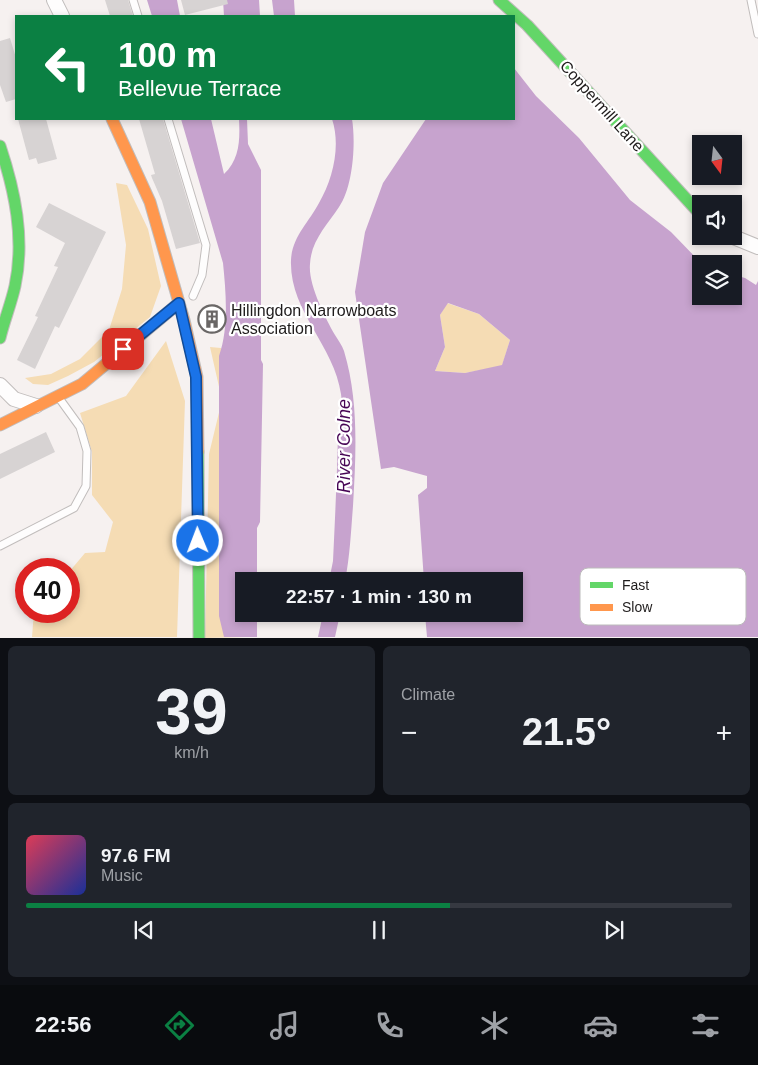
<!DOCTYPE html>
<html lang="en">
<head>
<meta charset="utf-8">
<style>
  body { margin:0; font-family:Arial,sans-serif; background:#20242c; color:#f1f3f6; height:100vh; display:flex; flex-direction:column; font-size:19px; white-space:nowrap }
  * { box-sizing:border-box; margin:0 }
  p { font-size:16px; color:#9ea1a6 }
  .icon { flex:none; width:28px; height:28px; fill:none; stroke:currentColor; stroke-width:2; stroke-linecap:round; stroke-linejoin:round }
  .map { position:relative; height:638px; overflow:hidden }
  .details { display:flex; flex-direction:column; gap:8px; padding:8px; background:#0d0f14; flex:1 }
  .details>* { flex:none }
  .hud { position:absolute; left:15px; top:15px; width:500px; height:105px; border-radius:0px; box-shadow:0 2px 8px #0003; background:#0b8043; color:#fff; overflow:hidden }
  .needle { width:32px; rotate:165deg }
  .buttons { position:absolute; left:692px; top:135px; display:grid; gap:10px }
  .buttons a { display:grid; place-items:center; width:50px; height:50px; border-radius:0px; background:#171b24; box-shadow:0 2px 8px #0003; font-size:25px }
  .speed { position:absolute; left:15px; top:558px; display:flex; gap:10px; font-size:25px; font-weight:700; text-align:center }
  .speed>* { display:grid; place-content:center; width:65px; height:65px; border-radius:50%; background:#171b24; box-shadow:0 2px 8px #0003; line-height:1 }
  .speed .limit { border:8px solid #d22; background:#fff; color:#111 }
  .pin { position:absolute; display:grid; place-items:center; width:42px; height:42px; color:#fff; margin:-21px; border-radius:10px; box-shadow:0 2px 8px #0006 }
  .me { position:absolute; width:55px; margin:-28px; rotate:359deg; stroke-linejoin:round; filter:drop-shadow(0 0 4px #0008) }
  .turn { display:flex; align-items:center; gap:18px; height:105px; padding:0 20px; font-size:22px }
  .turn .icon { width:65px; height:65px; stroke-width:2.5 }
  .turn b { display:block; font-size:35px; line-height:42px }
  .big { font-size:38px; font-weight:700; line-height:1.1 }
  .details .widget { flex:1; display:flex; flex-direction:column; justify-content:center; gap:8px; min-width:0; padding:0 18px; border-radius:8px; background:#20242c }
  .details .dial { align-items:center; gap:0 }
  .dial b { font-size:65px; line-height:1 }
  .song { display:flex; align-items:center; gap:15px }
  .cover { width:60px; height:60px; border-radius:8px; background:linear-gradient(135deg,hsl(350 70% 55%),hsl(230 70% 35%)) }
  .played { height:5px; border-radius:2px; background:linear-gradient(90deg,#0b8043 60%,#363941 60%) }
  .keys { display:flex; justify-content:space-around; direction:ltr }
  .heat { display:flex; justify-content:space-between; align-items:center; font-size:28px; direction:ltr }
  .details .tiles { flex:1; display:grid; gap:8px; grid-template-columns:1fr 1fr }
  .widget:last-child { grid-column:span 2 }
  .trip { position:absolute; left:235px; top:572px; width:288px; height:50px; border-radius:0px; background:#171b24; box-shadow:0 2px 8px #0003; font-weight:700; line-height:50px; text-align:center }
  .menu { display:flex; height:80px; justify-content:space-around; align-items:center; background:#090b0e; color:#9ea1a6 }
  .menu .icon { width:35px; height:35px }
  .menu .active { color:#0b8043 }
  .menu b { font-size:22px; color:#f1f3f6 }
  .map>svg:first-child { display:block }
  .green { fill:#f5dcb4 }
  .water { fill:#c7a3ce; fill-rule:evenodd }
  .building { fill:#d7d3d3 }
  .lines { fill:none; stroke-linecap:round; stroke-linejoin:round }
  .lane-casing { stroke:#c1bdbc; stroke-width:9 }
  .street-casing { stroke:#c1bdbc; stroke-width:16 }
  .fast-casing { stroke:#c1bdbc; stroke-width:13 }
  .slow-casing { stroke:#c1bdbc; stroke-width:13 }
  .lane { stroke:#fefdfd; stroke-width:7 }
  .street { stroke:#fefdfd; stroke-width:14 }
  .fast { stroke:#63d668; stroke-width:11 }
  .slow { stroke:#ff974d; stroke-width:11 }
  .route-casing { stroke:#114b97; stroke-width:12 }
  .route { stroke:#1a73e8; stroke-width:9 }
  .labels { text-anchor:middle; dominant-baseline:central; stroke-width:4.5; stroke-linejoin:round; paint-order:stroke }
  .street-label { font-size:16px; fill:#1f1c1c; stroke:#fff }
  .poi-label { font-size:16px; fill:#1f1c1c; stroke:#fff; text-anchor:start }
  .water-label { font-size:18px; font-style:italic; fill:#470555; stroke:#fff }
  .key { fill:#fff; stroke:#bcbbbb; stroke-width:1 }
  .key-label { font-size:14px; fill:#1f1c1c }
</style>
</head>
<body>
<div class="map">
<svg width="758" height="638" viewBox="0 0 758 638">
  <rect width="100%" height="100%" fill="#f6f1f0"/>
  <!-- green -->
  <path class="green" d="M 116,183 L 127,185 L 148,229 L 161,286 L 150,317 L 94,362 L 68,376 L 48,385 L 33,384 L 25,378 L 51,374 L 80,359 L 109,330 L 122,289 L 126,245 Z
    M 447,303 L 479,314 L 510,340 L 502,366 L 465,373 L 435,371 L 445,347 L 440,315 Z
    M 166,341 L 185,401 L 177,637 L 32,637 L 34,611 L 69,611 L 69,572 L 85,553 L 105,552 L 113,522 L 92,495 L 92,452 L 80,413 L 126,396 Z
    M 210,347 L 221,348 L 244,409 L 245,637 L 205,638 L 209,454 L 222,400 Z"/>
  <!-- water -->
  <path class="water" d="M 147,0 L 177,0 L 180,16 L 152,16 Z
    M 223,0 L 259,0 L 260,16 L 224,16 Z
    M 272,0 L 294,0 L 295,16 L 274,16 Z
    M 514,68 L 536,96 L 579,138 L 630,200 L 671,232 L 702,264 L 701,296 L 734,296 L 734,275 L 745,278 L 756,285 L 758,281 L 758,637 L 427,637 L 425,614 L 514,614 L 514,581 L 424,581 L 418,495 L 427,488 L 427,476 L 394,467 L 381,469 L 355,292 L 365,232 L 383,183 L 426,119 L 514,119 ZM 448,303 L 479,314 L 510,340 L 502,365 L 465,373 L 435,371 L 445,347 L 440,315 Z
    M 181,119 L 211,119 L 224,174 C 240,159 240,139 239,119 L 247,119 L 248,144 L 261,170 L 261,360 L 263,364 L 260,522 L 257,528 L 257,581 L 244,581 L 244,614 L 257,614 L 257,637 L 224,637 L 219,616 L 219,356 C 229,328 226,293 223,263 Z
    M 332,119 L 352,119 C 356,143 353,187 339,207 C 327,225 311,241 310,264 C 308,284 325,317 335,335 C 338,340 342,345 344,351 C 359,401 356,454 353,506 C 351,531 350,556 345,581 L 329,581 L 333,561 C 335,519 337,477 338,435 C 339,422 343,407 341,394 C 334,345 289,311 291,260 C 292,237 309,222 319,203 C 333,179 341,146 332,119 Z
    M 323,614 L 340,614 L 335,637 L 318,637 Z"/>
  <!-- building -->
  <path class="building" d="M 105,0 L 128,0 L 133,16 L 110,16 Z
    M 181,0 L 227,0 L 228,4 L 185,15 Z
    M 10,38 L 16,58 L 16,99 L 6,102 L 0,85 L 0,41 Z
    M 18,119 L 46,119 L 57,159 L 38,164 L 36,158 L 29,160 Z
    M 139,119 L 163,119 L 200,243 L 176,249 L 162,201 L 152,178 L 151,175 L 155,174 Z
    M 49,203 L 106,232 L 59,328 L 55,326 L 35,369 L 17,360 L 38,317 L 35,316 L 58,267 L 54,266 L 65,243 L 36,227 Z
    M 215,304 L 223,330 L 210,334 L 202,307 Z
    M 46,432 L 55,452 L 0,479 L 0,454 Z"/>
  <g class="lines">
    <!-- lane casing -->
    <g class="lane-casing">
      <path id="lane" d="M 133,0 L 138,16
        M 751,0 L 758,34
        M 168,119 L 206,245 L 202,275 L 193,296
        M 0,546 L 74,508 L 86,486 L 87,451 L 80,427 L 59,398"/>
    </g>
    <!-- street casing -->
    <g class="street-casing">
      <path id="street" d="M 54,0 L 62,16
        M 731,236 L 758,247
        M 0,385 L 14,399 L 36,406"/>
    </g>
    <!-- fast casing -->
    <g class="fast-casing">
      <path id="fast" d="M 499,0 L 527,25 L 701,215
        M 0,146 C 15,191 25,239 15,286 C 11,304 4,321 0,338
        M 198,452 L 199,638"/>
    </g>
    <!-- slow casing -->
    <g class="slow-casing">
      <path id="slow" d="M 112,119 L 150,202 L 184,320 L 197,377 L 198,452
        M 0,425 L 82,384 L 179,303"/>
    </g>
    <!-- lane -->
    <use href="#lane" class="lane"/>
    <!-- street -->
    <use href="#street" class="street"/>
    <!-- fast -->
    <use href="#fast" class="fast"/>
    <!-- slow -->
    <use href="#slow" class="slow"/>
  </g>
  <g class="lines">
    <!-- route casing -->
    <g class="route-casing">
      <path id="route" d="M 123,349 L 179,303 L 196,377 L 198,541"/>
    </g>
    <!-- route -->
    <use href="#route" class="route"/>
  </g>
  <!-- icons -->
  <defs>
    <g id="building-ring" transform="scale(1.4375)"><circle r="9.5" fill="#fff" stroke="#6a6766" stroke-width="1.5"/><path d="M-4-6H4V6H1V3H-1V6H-4ZM-2.5-4.3h1.7v1.8h-1.7ZM.8-4.3h1.7v1.8H.8ZM-2.5-1h1.7V.8h-1.7ZM.8-1h1.7V.8H.8Z" fill="#6a6766"/></g>
  </defs>
  <g fill-rule="evenodd">
    <use href="#building-ring" x="212" y="319"/>
  </g>
  <g class="labels">
    <!-- street labels -->
    <g class="street-label">
      <text transform="translate(602 106) rotate(48)">Coppermill Lane</text>
    </g>
    <!-- poi labels -->
    <g class="poi-label">
      <text x="231" y="310">Hillingdon Narrowboats<tspan x="231" dy="18">Association</tspan></text>
    </g>
    <!-- water labels -->
    <g class="water-label">
      <text transform="translate(344 446) rotate(-90)">River Colne</text>
    </g>
  </g>
  <!-- legend -->
  <rect x="580" y="568" width="166" height="57" rx="8" class="key"/>
  <rect x="590" y="582" width="23" height="6" fill="#63d668"/>
  <rect x="590" y="604" width="23" height="7" fill="#ff974d"/>
  <g class="key-label">
    <text x="622" y="590">Fast</text>
    <text x="622" y="612">Slow</text>
  </g>
</svg>
<div class="buttons">
<a><svg class="needle" viewBox="-14 -14 28 28"><path d="M0-13l5 13h-10z" fill="#e53935"/><path d="M0 13l5-13h-10z" fill="#9ea1a6"/></svg></a>
<a><svg class="icon" aria-label="sound" viewBox="0 0 24 24"><path d="M4 9h4l5-4v14l-5-4H4zM17 9q2 3 0 6"/></svg></a>
<a><svg class="icon" aria-label="layers" viewBox="0 0 24 24"><path d="M12 4l9 5-9 5-9-5zM3 14l9 5 9-5"/></svg></a>
</div>
<div class="speed"><div class="limit">40</div></div>
<div class="pin" style="left:123px;top:349px;background:#d93025"><svg class="icon" aria-label="arrive" viewBox="0 0 24 24"><path d="M6 21V4h12l-3 4 3 4H6"/></svg></div>
<svg class="me" style="left:198px;top:541px" viewBox="-20 -20 40 40"><circle r="17" fill="#1a73e8" stroke="#fff" stroke-width="3"/><path d="M0-11L8 9 0 5-8 9z" fill="#fff"/></svg>
<div class="trip">22:57 · 1 min · 130 m</div>
<div class="hud">
<div class="turn"><svg class="icon" aria-label="left" viewBox="0 0 24 24"><path d="M17 20v-9H6M10 6l-5 5 5 5"/></svg><div><b>100 m</b>Bellevue Terrace</div></div>
</div>
</div>
<section class="details">
<div class="tiles">
<div class="widget dial"><b>39</b><p>km/h</p></div>
<div class="widget"><p>Climate</p>
<div class="heat"><a>−</a><b class="big">21.5°</b><a>+</a></div>
</div>
<div class="widget">
<div class="song"><i class="cover"></i><div><b>97.6 FM</b><p>Music</p></div></div>
<div class="played"></div>
<div class="keys"><svg class="icon" aria-label="previous" viewBox="0 0 24 24"><path d="M18 5L8 12l10 7zM5 5v14"/></svg><svg class="icon" aria-label="pause" viewBox="0 0 24 24"><path d="M8 5v14M16 5v14"/></svg><svg class="icon" aria-label="next" viewBox="0 0 24 24"><path d="M6 5l10 7-10 7zM19 5v14"/></svg></div>
</div>
</div>
</section>
<nav class="menu">
<b>22:56</b>
<svg class="icon active" aria-label="directions" viewBox="0 0 24 24"><path d="M12 3l9 9-9 9-9-9zM9 14v-3h6M13 9l2 2-2 2"/></svg>
<svg class="icon" aria-label="music" viewBox="0 0 24 24"><path d="M9 18V5l10-2v13"/><circle cx="6" cy="18" r="3"/><circle cx="16" cy="16" r="3"/></svg>
<svg class="icon" aria-label="phone" viewBox="0 0 24 24"><path d="M5 4h4l2 5-3 2q2 4 5 5l2-3 5 2v4C11 20 4 13 5 4z"/></svg>
<svg class="icon" aria-label="climate" viewBox="0 0 24 24"><path d="M12 3v18M4 7l16 10M4 17L20 7"/></svg>
<svg class="icon" aria-label="car" viewBox="0 0 24 24"><path d="M5 17H2v-5l4-1 3-4h7l3 4 3 1v5h-3M9 17h6M6 11h13"/><circle cx="7" cy="17" r="2"/><circle cx="17" cy="17" r="2"/></svg>
<svg class="icon" aria-label="filters" viewBox="0 0 24 24"><path d="M4 7h16M4 17h16"/><circle cx="9" cy="7" r="2"/><circle cx="15" cy="17" r="2"/></svg>
</nav>
</body>
</html>
